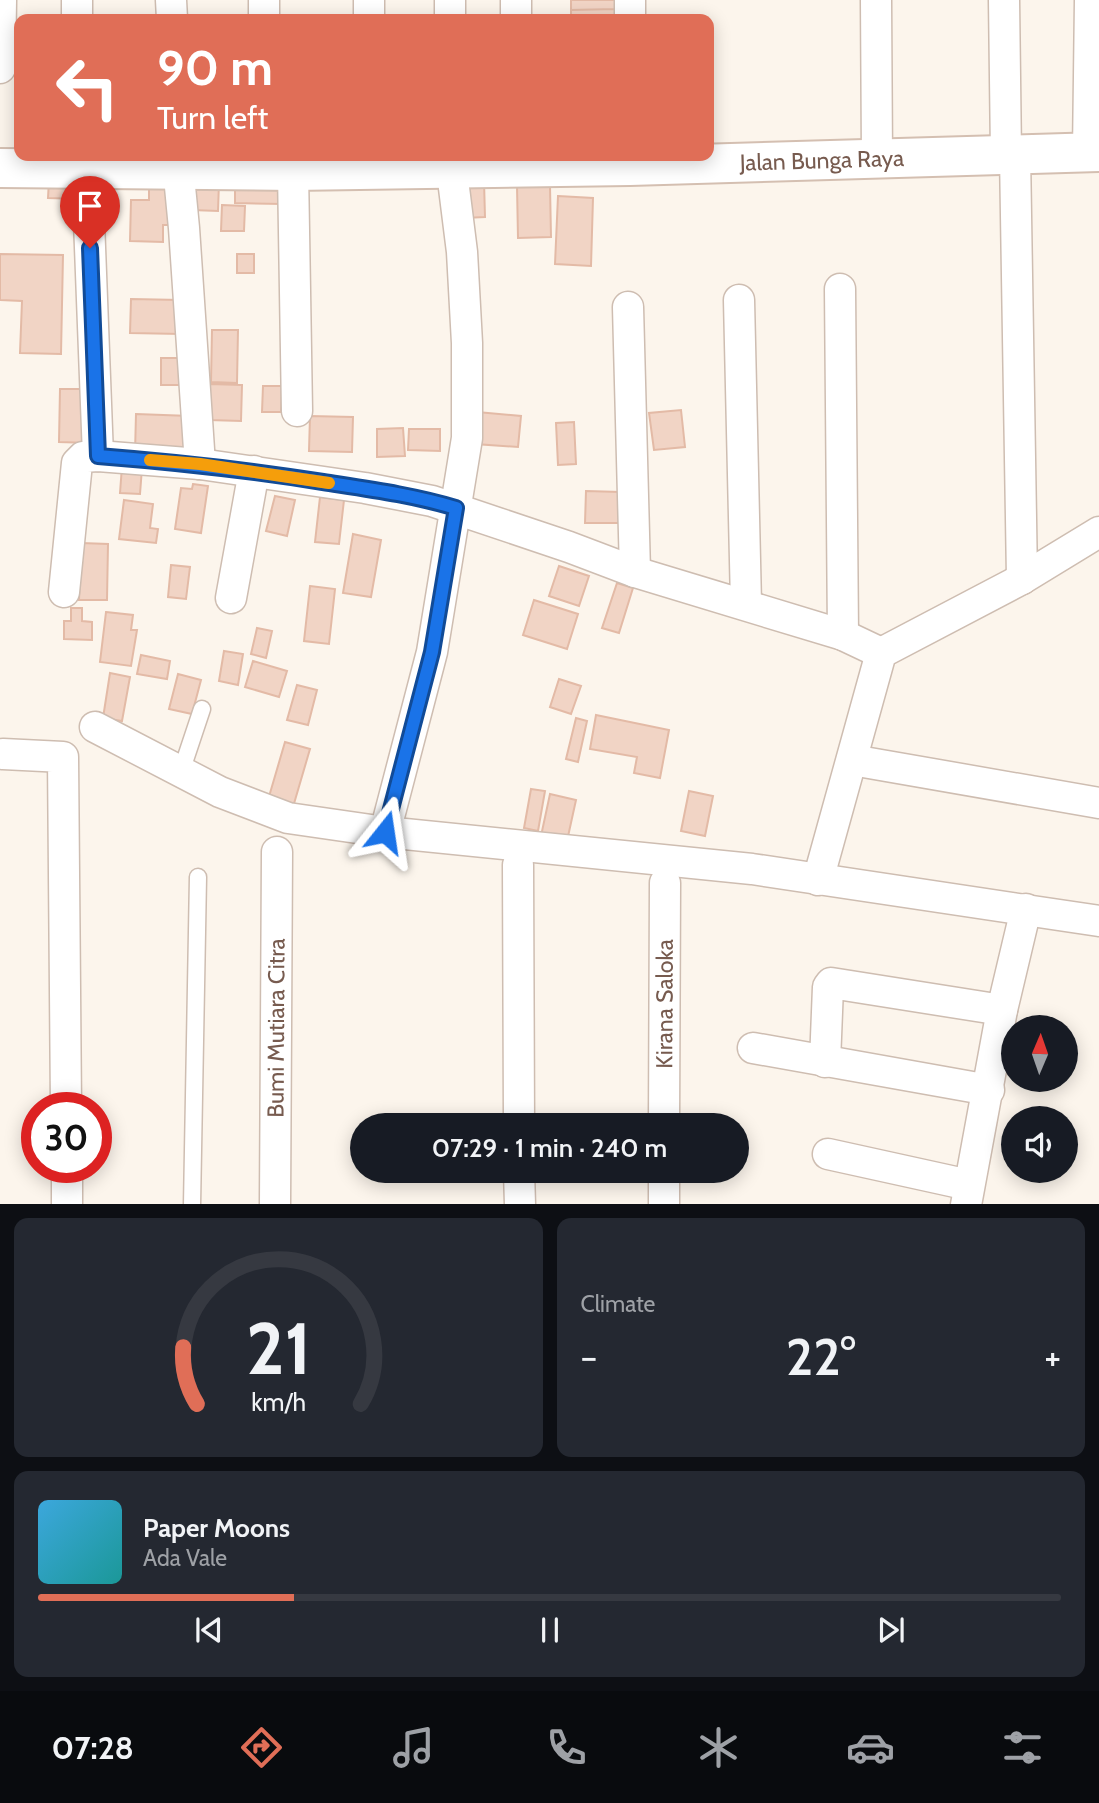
<!DOCTYPE html>
<html lang="en">
<head>
<meta charset="utf-8">
<style>
  body { margin:0; font-family:Cabin,sans-serif; background:#242831; color:#f1f3f6; height:100vh; display:flex; flex-direction:column; font-size:26px; white-space:nowrap }
  * { box-sizing:border-box; margin:0 }
  p { font-size:23px; color:#9ea1a6 }
  .icon { flex:none; width:38px; height:38px; fill:none; stroke:currentColor; stroke-width:2; stroke-linecap:round; stroke-linejoin:round }
  .map { position:relative; height:1204px; overflow:hidden }
  .side { display:flex; flex-direction:column; gap:14px; padding:14px; background:#0d0f14; flex:1 }
  .side>* { flex:none }
  .banner { position:absolute; left:14px; top:14px; width:700px; height:147px; border-radius:14px; box-shadow:0 4px 18px #0003; background:#e06e57; color:#fff; overflow:hidden }
  .needle { width:46px; rotate:2deg }
  .fabs { position:absolute; left:1001px; top:1015px; display:grid; gap:14px }
  .fabs a { display:grid; place-items:center; width:77px; height:77px; border-radius:50%; background:#171b24; box-shadow:0 4px 18px #0003; font-size:35px }
  .speed { position:absolute; left:21px; top:1092px; display:flex; gap:14px; font-size:35px; font-weight:700; text-align:center }
  .speed>* { display:grid; place-content:center; width:91px; height:91px; border-radius:50%; background:#171b24; box-shadow:0 4px 18px #0003; line-height:1 }
  .speed .limit { border:10px solid #d22; background:#fff; color:#111 }
  .pin { position:absolute; display:grid; place-items:center; width:60px; height:60px; color:#fff; margin:-72px -30px; border-radius:50% 50% 50% 0; rotate:-45deg; box-shadow:0 0 7px #0007 }
  .pin .icon { rotate:45deg }
  .me { position:absolute; width:77px; margin:-38px; rotate:15deg; stroke-linejoin:round; filter:drop-shadow(0 0 5px #0008) }
  .turn { display:flex; align-items:center; gap:24px; height:147px; padding:0 28px; font-size:32px }
  .turn .icon { width:91px; height:91px; stroke-width:2.5 }
  .turn b { display:block; font-size:49px; line-height:60px }
  .big { font-size:52px; font-weight:600; line-height:1.1 }
  .side .card { flex:1; display:flex; flex-direction:column; justify-content:center; gap:10px; min-width:0; padding:0 24px; border-radius:14px; background:#242831 }
  .side .dial { align-items:center; gap:0 }
  .dial svg { height:182px; overflow:visible; fill:none; stroke:#363941; stroke-width:7; stroke-linecap:round; text-anchor:middle }
  .dial text { fill:#f1f3f6; stroke:none }
  .song { display:flex; align-items:center; gap:21px }
  .cover { width:84px; height:84px; border-radius:10px; background:linear-gradient(135deg,hsl(200 70% 55%),hsl(180 70% 35%)) }
  .played { height:7px; border-radius:4px; background:linear-gradient(90deg,#e06e57 25%,#363941 25%) }
  .keys { display:flex; justify-content:space-around; direction:ltr }
  .heat { display:flex; justify-content:space-between; align-items:center; font-size:38px; direction:ltr }
  .side .tiles { flex:1; display:grid; gap:14px; grid-template-columns:1fr 1fr }
  .card:last-child { grid-column:span 2 }
  .trip { position:absolute; left:350px; top:1113px; width:399px; height:70px; border-radius:35px; background:#171b24; box-shadow:0 4px 18px #0003; font-weight:600; line-height:70px; text-align:center }
  .tab-bar { display:flex; height:112px; justify-content:space-around; align-items:center; background:#090b0e; color:#9ea1a6 }
  .tab-bar .icon { width:49px; height:49px }
  .tab-bar .selected { color:#e06e57 }
  .tab-bar b { font-size:32px; color:#f1f3f6 }
  .map>svg:first-child { display:block }
  .building { fill:#f1d4c5; stroke:#e3baa6; stroke-width:2 }
  .lines { fill:none; stroke-linecap:round; stroke-linejoin:round }
  .service-casing { stroke:#cebdb1; stroke-width:19 }
  .minor-casing { stroke:#cebdb1; stroke-width:33 }
  .secondary-casing { stroke:#d4bfb1; stroke-width:42 }
  .service { stroke:#fff; stroke-width:16 }
  .minor { stroke:#fff; stroke-width:30 }
  .secondary { stroke:#fff; stroke-width:38 }
  .route-casing { stroke:#114b97; stroke-width:18 }
  .route { stroke:#1a73e8; stroke-width:12 }
  .slow { stroke:#f59e0b; stroke-width:12 }
  .labels { text-anchor:middle; dominant-baseline:central; stroke-width:7; stroke-linejoin:round; paint-order:stroke }
  .street-label { font-size:23px; fill:#775b4f; stroke:#fef9f3 }
</style>
</head>
<body>
<div class="map">
<svg width="1099" height="1205" viewBox="0 0 1099 1205">
  <rect width="100%" height="100%" fill="#fcf5ec"/>
  <!-- building -->
  <path class="building" d="M 571,0 L 615,0 L 615,9 L 571,10 Z
    M 615,9 L 615,19 L 571,19 L 571,10 Z
    M 235,179 L 283,180 L 282,204 L 235,203 Z
    M 49,180 L 80,181 L 79,199 L 48,198 Z
    M 149,180 L 170,181 L 169,225 L 163,225 L 163,242 L 130,241 L 131,200 L 149,200 Z
    M 463,181 L 484,181 L 485,217 L 464,218 Z
    M 193,182 L 219,182 L 218,211 L 192,210 Z
    M 517,186 L 550,186 L 551,237 L 518,238 Z
    M 558,196 L 593,198 L 591,266 L 555,264 Z
    M 222,205 L 245,206 L 244,231 L 221,231 Z
    M 0,254 L 63,255 L 61,354 L 20,353 L 22,301 L 0,300 Z
    M 237,254 L 254,254 L 254,273 L 237,273 Z
    M 131,299 L 181,300 L 181,334 L 130,333 Z
    M 212,330 L 238,330 L 237,383 L 211,382 Z
    M 161,358 L 186,358 L 186,385 L 161,385 Z
    M 210,384 L 242,385 L 241,421 L 209,420 Z
    M 263,386 L 282,386 L 281,412 L 262,412 Z
    M 60,389 L 91,389 L 90,443 L 59,442 Z
    M 681,410 L 685,447 L 654,450 L 649,413 Z
    M 477,412 L 521,416 L 518,447 L 475,444 Z
    M 136,414 L 190,416 L 189,454 L 135,453 Z
    M 310,416 L 353,417 L 352,452 L 309,451 Z
    M 574,422 L 576,464 L 558,465 L 556,423 Z
    M 403,428 L 405,456 L 377,457 L 377,429 Z
    M 409,429 L 440,429 L 440,451 L 408,450 Z
    M 122,466 L 142,468 L 140,494 L 120,493 Z
    M 193,484 L 208,486 L 201,533 L 175,529 L 181,488 L 192,489 Z
    M 586,491 L 620,492 L 619,523 L 585,523 Z
    M 275,496 L 295,500 L 287,536 L 266,531 Z
    M 320,497 L 344,500 L 339,544 L 315,542 Z
    M 124,500 L 153,504 L 150,528 L 158,529 L 156,543 L 119,539 Z
    M 353,534 L 381,540 L 371,597 L 343,593 Z
    M 81,543 L 108,544 L 107,600 L 79,600 Z
    M 171,565 L 190,567 L 186,599 L 168,597 Z
    M 559,566 L 589,576 L 579,606 L 549,596 Z
    M 617,583 L 633,588 L 619,633 L 602,628 Z
    M 310,586 L 335,589 L 329,644 L 304,641 Z
    M 534,600 L 578,614 L 567,649 L 523,635 Z
    M 71,608 L 82,608 L 82,621 L 92,622 L 92,640 L 64,639 L 64,621 L 71,621 Z
    M 106,612 L 133,615 L 131,630 L 137,630 L 131,666 L 100,662 Z
    M 257,628 L 272,631 L 266,658 L 251,654 Z
    M 224,651 L 243,654 L 238,685 L 219,681 Z
    M 141,655 L 170,661 L 167,679 L 137,674 Z
    M 253,661 L 287,671 L 279,697 L 245,687 Z
    M 110,673 L 130,677 L 122,721 L 103,718 Z
    M 178,674 L 201,680 L 192,714 L 169,709 Z
    M 559,679 L 581,686 L 571,714 L 550,707 Z
    M 297,685 L 317,690 L 308,725 L 287,720 Z
    M 596,715 L 669,730 L 660,778 L 634,773 L 637,757 L 590,749 Z
    M 576,718 L 587,721 L 578,762 L 566,759 Z
    M 285,742 L 310,749 L 293,807 L 268,800 Z
    M 531,789 L 545,791 L 538,831 L 524,828 Z
    M 689,791 L 713,796 L 705,836 L 681,831 Z
    M 550,794 L 576,800 L 567,841 L 541,836 Z"/>
  <g class="lines">
    <!-- service casing -->
    <g class="service-casing">
      <path id="service" d="M 181,772 L 202,709
        M 192,1205 L 198,877"/>
    </g>
    <!-- minor casing -->
    <g class="minor-casing">
      <g id="minor">
        <path d="M 77,0 L 77,19"/>
        <path d="M 171,0 L 172,19"/>
        <path d="M 264,0 L 264,19"/>
        <path d="M 369,0 L 369,19"/>
        <path d="M 450,0 L 450,19"/>
        <path d="M 516,0 L 516,19"/>
        <path d="M 630,0 L 630,19"/>
        <path d="M 876,0 L 877,158"/>
        <path d="M 1004,0 L 1006,155"/>
        <path d="M 0,68 L 1,0"/>
        <path d="M 1088,152 L 1090,0"/>
        <path d="M 1015,154 L 1022,579"/>
        <path d="M 177,156 L 184,228 L 200,464"/>
        <path d="M 87,169 L 98,456"/>
        <path d="M 293,171 L 297,411"/>
        <path d="M 840,289 L 843,635"/>
        <path d="M 739,300 L 746,604"/>
        <path d="M 628,307 L 635,572"/>
        <path d="M 64,592 L 77,463 L 83,457 L 98,456 L 200,464 L 365,488 L 432,501 L 569,547 L 635,572 L 843,635 L 881,653"/>
        <path d="M 231,598 L 254,471"/>
        <path d="M 95,727 L 220,792 L 288,818 L 385,832 L 752,869 L 1099,921"/>
        <path d="M 3,754 L 63,757 L 66,1108"/>
        <path d="M 852,760 L 1099,803"/>
        <path d="M 385,832 L 432,652 L 467,438 L 467,343 L 462,252 L 450,156"/>
        <path d="M 518,865 L 519,1125"/>
        <path d="M 818,880 L 881,653 L 1022,579 L 1099,532"/>
        <path d="M 753,1048 L 989,1090"/>
        <path d="M 825,1062 L 828,987 L 831,983 L 1002,1010"/>
        <path id="s1" d="M 664,1125 L 665,883"/>
        <path d="M 828,1154 L 969,1185"/>
        <path d="M 67,1167 L 67,1205"/>
        <path d="M 519,1171 L 520,1205"/>
        <path id="s2" d="M 275,1205 L 277,852"/>
        <path d="M 664,1205 L 664,1171"/>
        <path d="M 966,1205 L 1002,1010 L 1026,909"/>
      </g>
    </g>
    <!-- secondary casing -->
    <g class="secondary-casing">
      <g id="secondary">
        <path id="s3" d="M 0,168 L 293,171 L 630,166 L 1099,152"/>
      </g>
    </g>
    <!-- service -->
    <use href="#service" class="service"/>
    <!-- minor -->
    <use href="#minor" class="minor"/>
    <!-- secondary -->
    <use href="#secondary" class="secondary"/>
  </g>
  <g class="lines">
    <!-- route casing -->
    <g class="route-casing">
      <path id="route" d="M 90,248 L 98,456 C 174,462 248,470 323,482 C 368,489 413,495 456,508 L 432,652 L 385,832"/>
    </g>
    <!-- route -->
    <use href="#route" class="route"/>
    <!-- slow -->
    <path class="slow" d="M 150,460 L 200,464 L 329,483"/>
  </g>
  <g class="labels">
    <!-- street labels -->
    <g class="street-label">
      <text stroke="none"><textPath href="#s3" startOffset="822">Jalan Bunga Raya</textPath></text>
      <text stroke="none"><textPath href="#s1" startOffset="121">Kirana Saloka</textPath></text>
      <text stroke="none"><textPath href="#s2" startOffset="177">Bumi Mutiara Citra</textPath></text>
    </g>
  </g>
</svg>
<div class="fabs">
<a><svg class="needle" viewBox="-14 -14 28 28"><path d="M0-13l5 13h-10z" fill="#e53935"/><path d="M0 13l5-13h-10z" fill="#9ea1a6"/></svg></a>
<a><svg class="icon" aria-label="sound" viewBox="0 0 24 24"><path d="M4 9h4l5-4v14l-5-4H4zM17 9q2 3 0 6"/></svg></a>
</div>
<div class="speed"><div class="limit">30</div></div>
<div class="pin" style="left:90px;top:248px;background:#d93025"><svg class="icon" aria-label="arrive" viewBox="0 0 24 24"><path d="M6 21V4h12l-3 4 3 4H6"/></svg></div>
<svg class="me" style="left:385px;top:832px" viewBox="-20 -20 40 40"><path d="M0-17L14 15 0 8-14 15z" fill="#1a73e8" stroke="#fff" stroke-width="4"/></svg>
<div class="trip">07:29 · 1 min · 240 m</div>
<div class="banner">
<div class="turn"><svg class="icon" aria-label="left" viewBox="0 0 24 24"><path d="M17 20v-9H6M10 6l-5 5 5 5"/></svg><div><b>90 m</b>Turn left</div></div>
</div>
</div>
<section class="side">
<div class="tiles">
<div class="card dial"><svg viewBox="0 0 100 80">
<path d="M14 69A42 42 0 1 1 86 69"/>
<path d="M14 69A42 42 0 0 1 8 44" stroke="#e06e57"/>
<text x="50" y="56" font-size="32" font-weight="700">21</text>
<text x="50" y="72" font-size="11">km/h</text>
</svg></div>
<div class="card"><p>Climate</p>
<div class="heat"><a>−</a><b class="big">22°</b><a>+</a></div>
</div>
<div class="card">
<div class="song"><i class="cover"></i><div><b>Paper Moons</b><p>Ada Vale</p></div></div>
<div class="played"></div>
<div class="keys"><svg class="icon" aria-label="previous" viewBox="0 0 24 24"><path d="M18 5L8 12l10 7zM5 5v14"/></svg><svg class="icon" aria-label="pause" viewBox="0 0 24 24"><path d="M8 5v14M16 5v14"/></svg><svg class="icon" aria-label="next" viewBox="0 0 24 24"><path d="M6 5l10 7-10 7zM19 5v14"/></svg></div>
</div>
</div>
</section>
<nav class="tab-bar">
<b>07:28</b>
<svg class="icon selected" aria-label="directions" viewBox="0 0 24 24"><path d="M12 3l9 9-9 9-9-9zM9 14v-3h6M13 9l2 2-2 2"/></svg>
<svg class="icon" aria-label="music" viewBox="0 0 24 24"><path d="M9 18V5l10-2v13"/><circle cx="6" cy="18" r="3"/><circle cx="16" cy="16" r="3"/></svg>
<svg class="icon" aria-label="phone" viewBox="0 0 24 24"><path d="M5 4h4l2 5-3 2q2 4 5 5l2-3 5 2v4C11 20 4 13 5 4z"/></svg>
<svg class="icon" aria-label="climate" viewBox="0 0 24 24"><path d="M12 3v18M4 7l16 10M4 17L20 7"/></svg>
<svg class="icon" aria-label="car" viewBox="0 0 24 24"><path d="M5 17H2v-5l4-1 3-4h7l3 4 3 1v5h-3M9 17h6M6 11h13"/><circle cx="7" cy="17" r="2"/><circle cx="17" cy="17" r="2"/></svg>
<svg class="icon" aria-label="filters" viewBox="0 0 24 24"><path d="M4 7h16M4 17h16"/><circle cx="9" cy="7" r="2"/><circle cx="15" cy="17" r="2"/></svg>
</nav>
</body>
</html>
